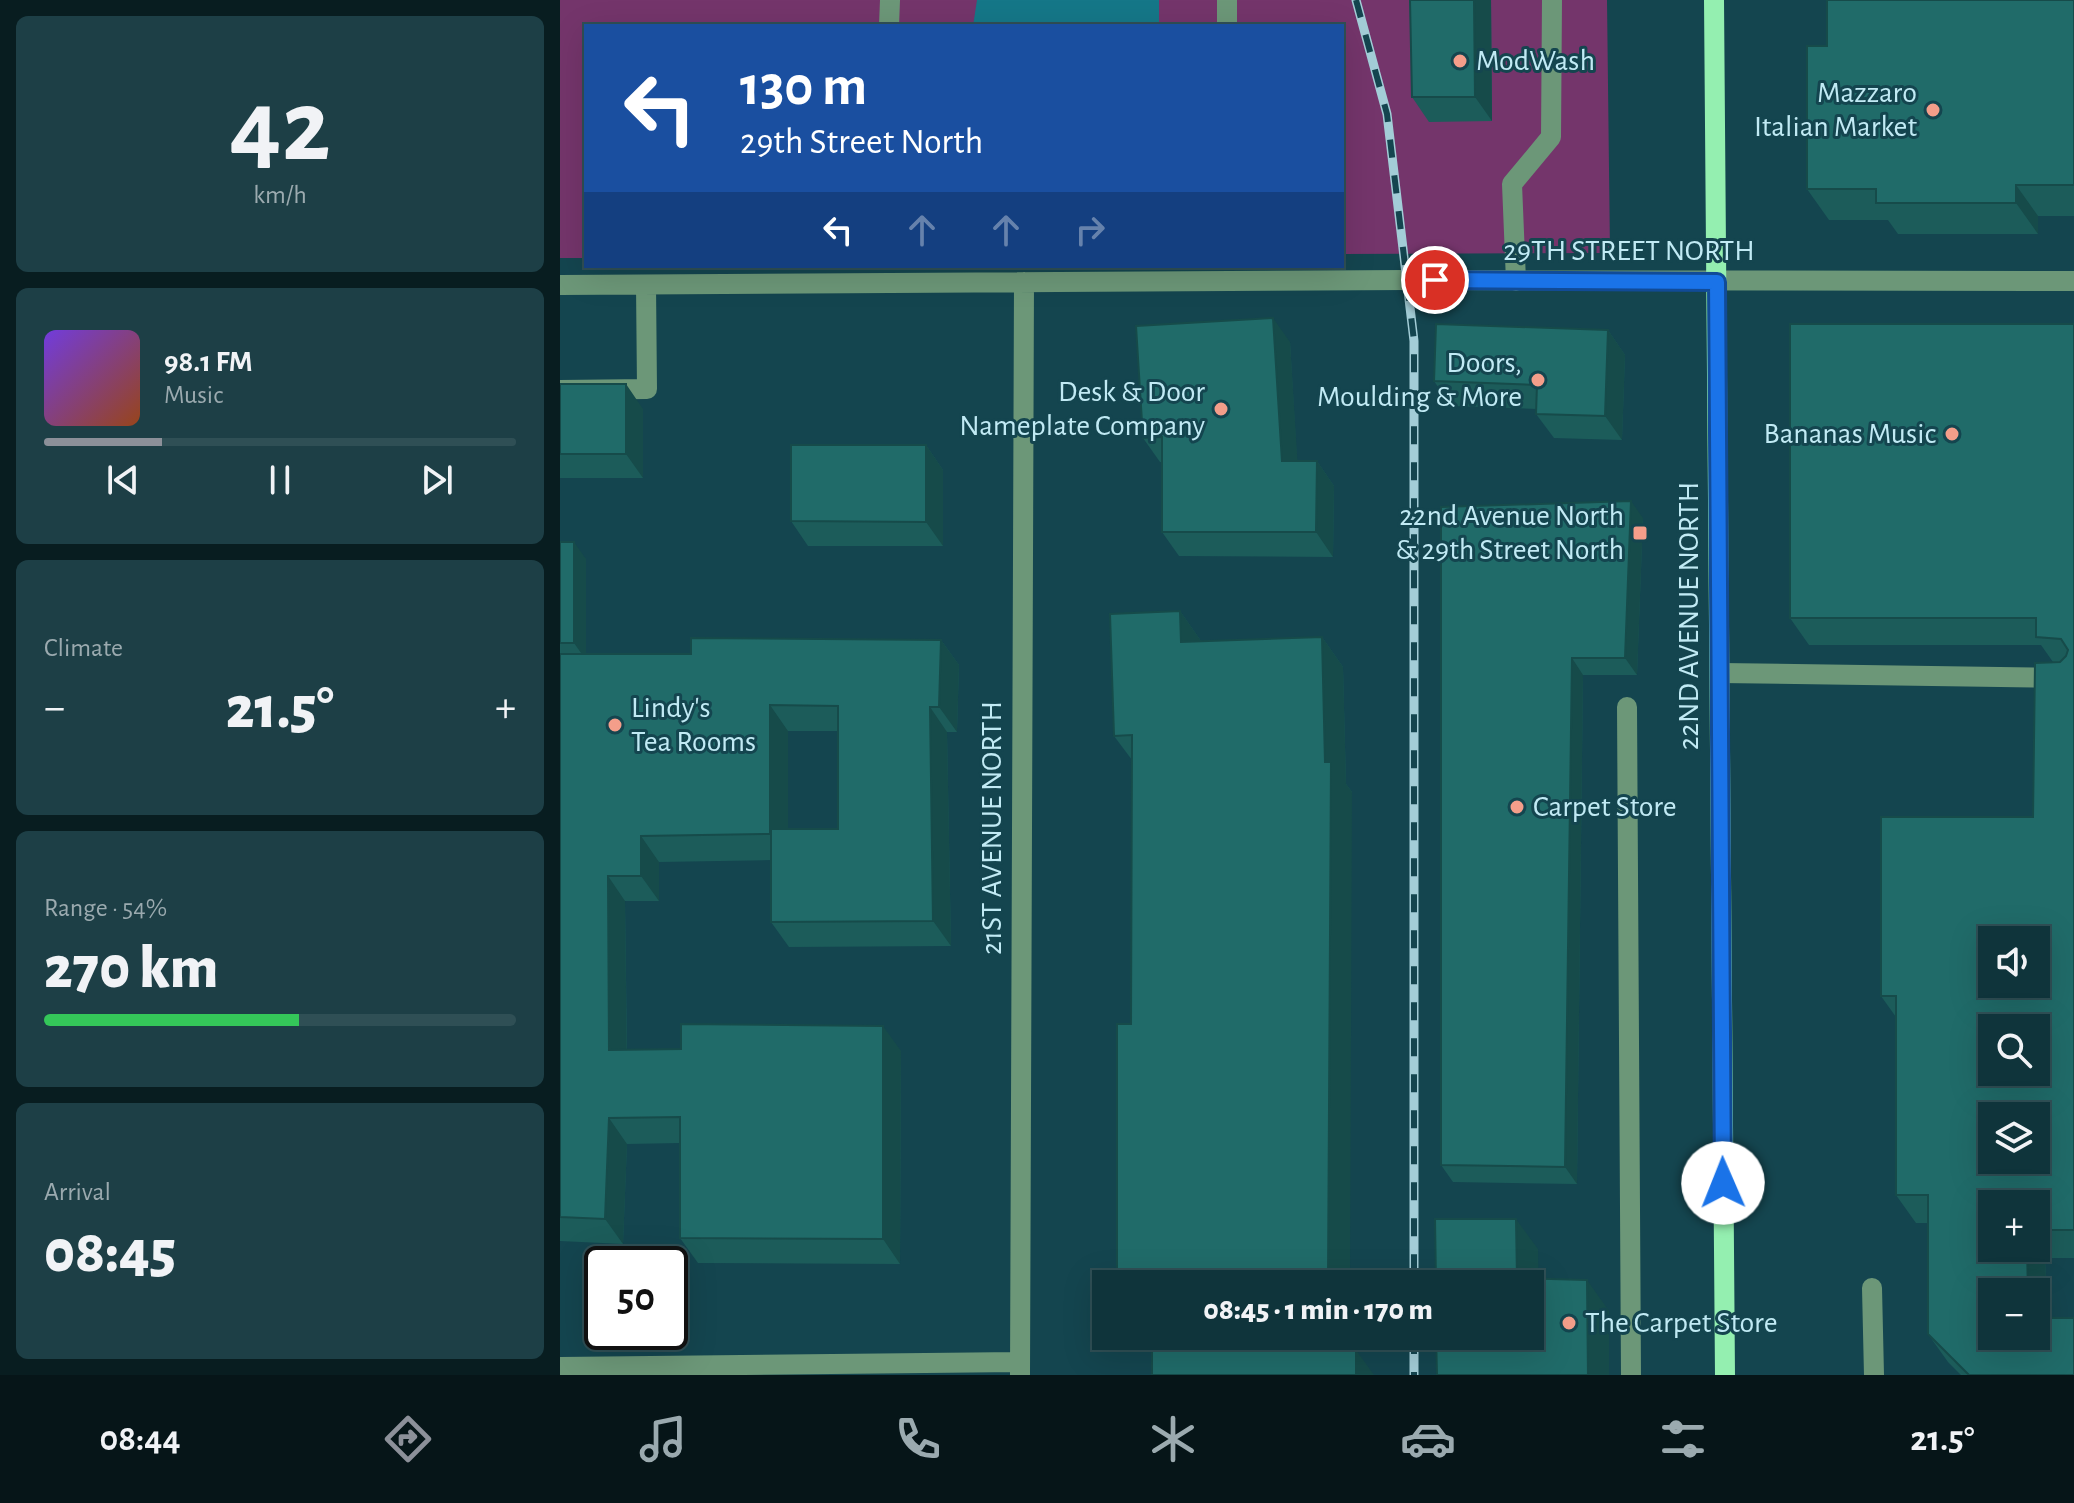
<!DOCTYPE html>
<html lang="en">
<head>
<meta charset="utf-8">
<style>
  body { margin:0; font-family:"Alegreya Sans",sans-serif; background:#1d3f46; color:#f1f3f6; height:100vh; display:flex; flex-direction:column; font-size:30px; white-space:nowrap }
  * { box-sizing:border-box; margin:0 }
  p { font-size:26px; color:#9baaaf }
  .icon { flex:none; width:44px; height:44px; fill:none; stroke:currentColor; stroke-width:2; stroke-linecap:round; stroke-linejoin:round }
  .map { position:relative; flex:1; overflow:hidden }
  .drawer { display:flex; flex-direction:column; gap:16px; padding:16px; background:#081d20; width:560px }
  .drawer>* { flex:none }
  .top-card { position:absolute; left:24px; top:24px; width:760px; height:244px; border-radius:0px; box-shadow:0 8px 32px #0002,0 0 0 2px #2f4f55; background:#1a4fa0; color:#fff; overflow:hidden }
  .buttons { position:absolute; left:1418px; top:926px; display:grid; gap:16px }
  .buttons a { display:grid; place-items:center; width:72px; height:72px; border-radius:0px; background:#0f343b; box-shadow:0 8px 32px #0002,0 0 0 2px #2f4f55; font-size:40px }
  .speed { position:absolute; left:24px; top:1246px; display:flex; gap:16px; font-size:40px; font-weight:700; text-align:center }
  .speed>* { display:grid; place-content:center; width:104px; height:104px; border-radius:50%; background:#0f343b; box-shadow:0 8px 32px #0002,0 0 0 2px #2f4f55; line-height:1 }
  .speed .limit { border:4px solid #111; border-radius:12px; background:#fff; color:#111 }
  .pin { position:absolute; display:grid; place-items:center; width:68px; height:68px; color:#fff; margin:-34px; border:4px solid #fff; border-radius:50%; box-shadow:0 2px 8px #0007 }
  .me { position:absolute; width:88px; margin:-44px; rotate:359deg; stroke-linejoin:round; filter:drop-shadow(0 0 6px #0008) }
  .turn { display:flex; align-items:center; gap:28px; height:168px; padding:0 24px; font-size:36px }
  .turn .icon { width:104px; height:104px; stroke-width:2.5 }
  .turn b { display:block; font-size:56px; line-height:68px }
  .lanes { display:flex; align-items:center; height:76px; padding:0 24px; background:#0003; justify-content:center; gap:40px; direction:ltr }
  .lanes .off { opacity:.35 }
  .big { font-size:60px; font-weight:800; line-height:1.1 }
  .drawer .widget { flex:1; display:flex; flex-direction:column; justify-content:center; gap:12px; min-width:0; padding:0 28px; border-radius:12px; background:#1d3f46 }
  .drawer .dial { align-items:center; gap:0 }
  .dial b { font-size:104px; line-height:1 }
  .song { display:flex; align-items:center; gap:24px }
  .cover { width:96px; height:96px; border-radius:12px; background:linear-gradient(135deg,hsl(260 70% 55%),hsl(20 70% 35%)) }
  .played { height:8px; border-radius:4px; background:linear-gradient(90deg,#8c9099 25%,#2f4f55 25%) }
  .keys { display:flex; justify-content:space-around; direction:ltr }
  .heat { display:flex; justify-content:space-between; align-items:center; font-size:44px; direction:ltr }
  .charge { height:12px; border-radius:6px; background:linear-gradient(90deg,#34c759 54%,#2f4f55 0) }
  .trip { position:absolute; left:532px; top:1270px; width:452px; height:80px; border-radius:0px; background:#0f343b; box-shadow:0 8px 32px #0002,0 0 0 2px #2f4f55; font-weight:800; line-height:80px; text-align:center }
  .tab-bar { display:flex; height:128px; justify-content:space-around; align-items:center; background:#061518; color:#9baaaf }
  .tab-bar .icon { width:56px; height:56px }
  .tab-bar .active { color:#8c9099 }
  .tab-bar b { font-size:36px; color:#f1f3f6 }
  main { display:flex; flex:1; min-height:0 }
  .map>svg:first-child { display:block }
  .green { fill:#74356b }
  .water { fill:#157788 }
  .lines { fill:none; stroke-linecap:round; stroke-linejoin:round }
  .minor { stroke:#6c9778; stroke-width:20 }
  .major { stroke:#94efb0; stroke-width:20 }
  .rail-casing { stroke:#a3cdd7; stroke-width:9 }
  .rail { stroke:#14454f; stroke-width:6; stroke-dasharray:18; stroke-linecap:butt }
  .wall { fill:#1c5c5a; fill-rule:evenodd }
  .shaded-wall { fill:#164b4a }
  .building { fill:#206b69; stroke:#164b4a; stroke-width:2; fill-rule:evenodd }
  .route-casing { stroke:#114b97; stroke-width:20 }
  .route { stroke:#1a73e8; stroke-width:14 }
  .poi-dot { fill:#f49e8a; stroke:#14454f; stroke-width:3 }
  .labels { text-anchor:middle; dominant-baseline:central; stroke-width:6; stroke-linejoin:round; paint-order:stroke }
  .poi-label { font-size:30px; fill:#c1eaf4; stroke:#14454f; text-anchor:end }
  .street-label { font-size:30px; fill:#c1eaf4; stroke:#14454f }
</style>
</head>
<body>
<main>
<section class="drawer">
<div class="widget dial"><b>42</b><p>km/h</p></div>
<div class="widget">
<div class="song"><i class="cover"></i><div><b>98.1 FM</b><p>Music</p></div></div>
<div class="played"></div>
<div class="keys"><svg class="icon" aria-label="previous" viewBox="0 0 24 24"><path d="M18 5L8 12l10 7zM5 5v14"/></svg><svg class="icon" aria-label="pause" viewBox="0 0 24 24"><path d="M8 5v14M16 5v14"/></svg><svg class="icon" aria-label="next" viewBox="0 0 24 24"><path d="M6 5l10 7-10 7zM19 5v14"/></svg></div>
</div>
<div class="widget"><p>Climate</p>
<div class="heat"><a>−</a><b class="big">21.5°</b><a>+</a></div>
</div>
<div class="widget"><p>Range · 54%</p><b class="big">270 km</b><div class="charge"></div></div>
<div class="widget"><p>Arrival</p><b class="big">08:45</b></div>
</section>
<div class="map">
<svg width="1514" height="1375" viewBox="0 0 1514 1375">
  <rect width="100%" height="100%" fill="#14454f"/>
  <!-- green -->
  <path class="green" d="M 0,0 L 1047,0 L 1050,253 L 782,254 L 782,26 L 26,26 L 26,258 L 0,258 Z"/>
  <!-- water -->
  <path class="water" d="M 417,0 L 599,0 L 599,26 L 413,26 Z"/>
  <g class="lines">
    <!-- minor -->
    <path class="minor" d="M 667,0 L 667,26
      M 329,26 L 330,0
      M 956,281 L 952,184 L 991,137 L 992,0
      M 0,285 L 848,280 L 1514,281
      M 0,390 L 87,389 L 86,285
      M 1160,673 L 1514,678
      M 1067,707 L 1071,1375
      M 1312,1288 L 1314,1375
      M 0,1367 L 460,1362
      M 460,1375 L 464,282"/>
    <!-- major -->
    <path class="major" d="M 1154,0 L 1165,1375"/>
    <!-- rail casing -->
    <g class="rail-casing">
      <path id="rail" d="M 796,0 L 827,114 L 854,341 L 854,1284
        M 854,1336 L 854,1375"/>
    </g>
    <!-- rail -->
    <use href="#rail" class="rail"/>
  </g>
  <!-- wall -->
  <path class="wall" d="M 850,0 L 931,0 L 932,121 L 869,122 L 852,97 Z
    M 1514,0 L 1514,216 L 1478,216 L 1478,234 L 1338,234 L 1328,220 L 1269,220 L 1247,189 L 1267,46 Z
    M 1514,324 L 1514,1258 L 1485,1258 L 1488,1318 L 1514,1375 L 1401,1375 L 1388,1362 L 1368,1334 L 1368,1223 L 1356,1223 L 1336,1195 L 1336,1017 L 1321,996 L 1473,817 L 1493,662 L 1481,645 L 1249,645 L 1230,618 ZM 1476,1204 L 1476,1248 L 1432,1248 Z
    M 1048,330 L 1065,355 L 1062,440 L 994,438 L 976,414 L 977,409 L 891,406 L 874,381 Z
    M 730,342 L 737,461 L 757,461 L 774,486 L 773,557 L 619,556 L 602,532 L 602,462 L 600,462 L 583,438 Z
    M 0,384 L 83,409 L 83,478 L 0,478 Z
    M 366,445 L 383,470 L 383,546 L 248,546 L 231,521 Z
    M 881,507 L 1083,518 L 1077,675 L 1023,675 L 1017,1184 L 893,1182 L 881,1165 Z
    M 0,542 L 26,559 L 26,654 L 131,654 L 381,640 L 399,665 L 397,732 L 387,732 L 391,946 L 229,947 L 211,922 L 211,860 L 99,862 L 99,901 L 65,901 L 67,1050 L 341,1051 L 340,1264 L 138,1263 L 120,1238 L 120,1143 L 67,1144 L 63,1244 L 0,1241 ZM 228,731 L 278,731 L 278,829 L 228,829 Z
    M 620,611 L 641,641 L 762,637 L 783,667 L 786,784 L 792,792 L 571,1024 L 572,760 L 554,736 Z"/>
  <!-- shaded-wall -->
  <path class="shaded-wall" d="M 914,0 L 931,0 L 932,121 L 915,97 Z
    M 1456,185 L 1478,216 L 1478,234 L 1456,203 Z
    M 713,318 L 730,342 L 739,486 L 722,461 Z
    M 1048,330 L 1065,355 L 1062,440 L 1045,416 Z
    M 66,384 L 83,409 L 83,478 L 66,454 Z
    M 366,445 L 383,470 L 383,546 L 366,522 Z
    M 757,461 L 774,486 L 773,557 L 756,532 Z
    M 1071,501 L 1083,518 L 1077,675 L 1065,658 Z
    M 14,542 L 26,559 L 26,660 L 14,643 Z
    M 620,611 L 641,641 L 621,642 Z
    M 762,637 L 783,667 L 786,784 L 792,792 L 790,1284 L 768,1284 L 765,762 Z
    M 381,640 L 399,665 L 397,732 L 379,707 Z
    M 1012,658 L 1023,675 L 1017,1184 L 1005,1167 Z
    M 210,705 L 228,731 L 228,860 L 210,834 Z
    M 370,707 L 387,732 L 391,946 L 373,921 Z
    M 81,836 L 99,862 L 99,901 L 81,876 Z
    M 48,876 L 65,901 L 67,1076 L 49,1050 Z
    M 323,1026 L 341,1051 L 340,1264 L 323,1239 Z
    M 49,1118 L 67,1144 L 63,1244 L 45,1219 Z
    M 956,1219 L 978,1249 L 979,1309 L 957,1278 Z
    M 1476,1244 L 1485,1258 L 1489,1345 L 1476,1327 L 1476,1292 L 1468,1292 L 1467,1248 L 1476,1248 Z
    M 1027,1280 L 1049,1311 L 1049,1375 L 1028,1375 Z
    M 768,1336 L 789,1336 L 789,1375 L 768,1350 Z
    M 796,1350 L 814,1375 L 796,1375 Z"/>
  <!-- building -->
  <path class="building" d="M 850,0 L 914,0 L 915,97 L 852,97 Z
    M 1267,0 L 1514,0 L 1514,185 L 1456,185 L 1456,203 L 1316,203 L 1316,189 L 1247,189 L 1247,46 L 1267,46 Z
    M 713,318 L 722,461 L 757,461 L 756,532 L 602,532 L 602,437 L 583,438 L 576,326 Z
    M 876,324 L 1048,330 L 1045,416 L 976,414 L 977,385 L 874,381 Z
    M 1230,324 L 1514,324 L 1514,1230 L 1476,1230 L 1476,1204 L 1432,1204 L 1432,1248 L 1467,1248 L 1468,1292 L 1432,1292 L 1432,1336 L 1476,1336 L 1476,1318 L 1514,1318 L 1514,1375 L 1409,1375 L 1368,1334 L 1368,1195 L 1336,1195 L 1336,996 L 1321,996 L 1321,817 L 1473,817 L 1475,663 L 1500,662 L 1506,656 L 1508,650 L 1501,639 L 1476,637 L 1476,618 L 1230,618 ZM 1432,940 L 1476,940 L 1476,984 L 1432,984 ZM 1432,1028 L 1476,1028 L 1476,1072 L 1432,1072 ZM 1432,1116 L 1476,1116 L 1476,1160 L 1432,1160 Z
    M 0,384 L 66,384 L 66,454 L 0,454 Z
    M 231,445 L 366,445 L 366,522 L 231,521 Z
    M 1071,501 L 1065,658 L 1012,658 L 1005,1167 L 881,1165 L 881,507 Z
    M 0,542 L 14,542 L 14,643 L 0,643 Z
    M 620,611 L 621,642 L 762,637 L 765,762 L 771,762 L 768,1284 L 557,1284 L 557,1024 L 571,1024 L 572,735 L 554,736 L 550,614 Z
    M 131,638 L 381,640 L 379,707 L 370,707 L 373,921 L 211,922 L 211,829 L 278,829 L 278,706 L 210,705 L 210,834 L 81,836 L 81,876 L 48,876 L 49,1050 L 121,1049 L 121,1024 L 323,1026 L 323,1239 L 120,1238 L 120,1117 L 49,1118 L 45,1219 L 0,1217 L 0,654 L 131,654 Z
    M 875,1219 L 956,1219 L 957,1278 L 1027,1280 L 1028,1375 L 877,1375 L 876,1336 L 970,1336 L 970,1284 L 876,1284 Z
    M 592,1336 L 768,1336 L 768,1350 L 796,1350 L 796,1375 L 592,1375 Z"/>
  <g class="lines">
    <!-- route casing -->
    <g class="route-casing">
      <path id="route" d="M 875,280 L 1157,282 L 1163,1183"/>
    </g>
    <!-- route -->
    <use href="#route" class="route"/>
  </g>
  <!-- markers -->
  <g class="poi-dot">
    <circle cx="900" cy="61" r="8"/>
    <circle cx="1373" cy="110" r="8"/>
    <circle cx="978" cy="380" r="8"/>
    <circle cx="661" cy="409" r="8"/>
    <circle cx="1392" cy="434" r="8"/>
    <rect x="1072" y="525" width="16" height="16" rx="4"/>
    <circle cx="55" cy="725" r="8"/>
    <circle cx="957" cy="807" r="8"/>
    <circle cx="1009" cy="1323" r="8"/>
  </g>
  <g class="labels">
    <!-- poi labels -->
    <g class="poi-label">
      <text x="916" y="61" text-anchor="start">ModWash</text>
      <text x="1357" y="93">Mazzaro<tspan x="1357" dy="34">Italian Market</tspan></text>
      <text x="962" y="363">Doors,<tspan x="962" dy="34">Moulding &amp; More</tspan></text>
      <text x="645" y="392">Desk &amp; Door<tspan x="645" dy="34">Nameplate Company</tspan></text>
      <text x="1376" y="434">Bananas Music</text>
      <text x="1064" y="516">22nd Avenue North<tspan x="1064" dy="34">&amp; 29th Street North</tspan></text>
      <text x="71" y="708" text-anchor="start">Lindy's<tspan x="71" dy="34">Tea Rooms</tspan></text>
      <text x="973" y="807" text-anchor="start">Carpet Store</text>
      <text x="1025" y="1323" text-anchor="start">The Carpet Store</text>
    </g>
    <!-- street labels -->
    <g class="street-label">
      <text x="1069" y="251">29TH STREET NORTH</text>
      <text transform="translate(1129 616) rotate(-90)">22ND AVENUE NORTH</text>
      <text transform="translate(432 828) rotate(-90)">21ST AVENUE NORTH</text>
    </g>
  </g>
</svg>
<div class="buttons">
<a><svg class="icon" aria-label="sound" viewBox="0 0 24 24"><path d="M4 9h4l5-4v14l-5-4H4zM17 9q2 3 0 6"/></svg></a>
<a><svg class="icon" aria-label="search" viewBox="0 0 24 24"><circle cx="10" cy="10" r="6"/><path d="M15 15l6 6"/></svg></a>
<a><svg class="icon" aria-label="layers" viewBox="0 0 24 24"><path d="M12 4l9 5-9 5-9-5zM3 14l9 5 9-5"/></svg></a>
<a>+</a>
<a>−</a>
</div>
<div class="speed"><div class="limit">50</div></div>
<div class="pin" style="left:875px;top:280px;background:#d93025"><svg class="icon" aria-label="arrive" viewBox="0 0 24 24"><path d="M6 21V4h12l-3 4 3 4H6"/></svg></div>
<svg class="me" style="left:1163px;top:1183px" viewBox="-20 -20 40 40"><circle r="19" fill="#fff"/><path d="M0-13L10 11 0 6-10 11z" fill="#1a73e8"/></svg>
<div class="trip">08:45 · 1 min · 170 m</div>
<div class="top-card">
<div class="turn"><svg class="icon" aria-label="left" viewBox="0 0 24 24"><path d="M17 20v-9H6M10 6l-5 5 5 5"/></svg><div><b>130 m</b>29th Street North</div></div>
<div class="lanes"><svg class="icon" aria-label="left" viewBox="0 0 24 24"><path d="M17 20v-9H6M10 6l-5 5 5 5"/></svg><svg class="icon off" aria-label="ahead" viewBox="0 0 24 24"><path d="M12 20V5M6 11l6-6 6 6"/></svg><svg class="icon off" aria-label="ahead" viewBox="0 0 24 24"><path d="M12 20V5M6 11l6-6 6 6"/></svg><svg class="icon off" aria-label="right" viewBox="0 0 24 24"><path d="M7 20v-9h11M14 6l5 5-5 5"/></svg></div>
</div>
</div>
</main>
<nav class="tab-bar">
<b>08:44</b>
<svg class="icon active" aria-label="directions" viewBox="0 0 24 24"><path d="M12 3l9 9-9 9-9-9zM9 14v-3h6M13 9l2 2-2 2"/></svg>
<svg class="icon" aria-label="music" viewBox="0 0 24 24"><path d="M9 18V5l10-2v13"/><circle cx="6" cy="18" r="3"/><circle cx="16" cy="16" r="3"/></svg>
<svg class="icon" aria-label="phone" viewBox="0 0 24 24"><path d="M5 4h4l2 5-3 2q2 4 5 5l2-3 5 2v4C11 20 4 13 5 4z"/></svg>
<svg class="icon" aria-label="climate" viewBox="0 0 24 24"><path d="M12 3v18M4 7l16 10M4 17L20 7"/></svg>
<svg class="icon" aria-label="car" viewBox="0 0 24 24"><path d="M5 17H2v-5l4-1 3-4h7l3 4 3 1v5h-3M9 17h6M6 11h13"/><circle cx="7" cy="17" r="2"/><circle cx="17" cy="17" r="2"/></svg>
<svg class="icon" aria-label="filters" viewBox="0 0 24 24"><path d="M4 7h16M4 17h16"/><circle cx="9" cy="7" r="2"/><circle cx="15" cy="17" r="2"/></svg>
<b>21.5°</b>
</nav>
</body>
</html>
